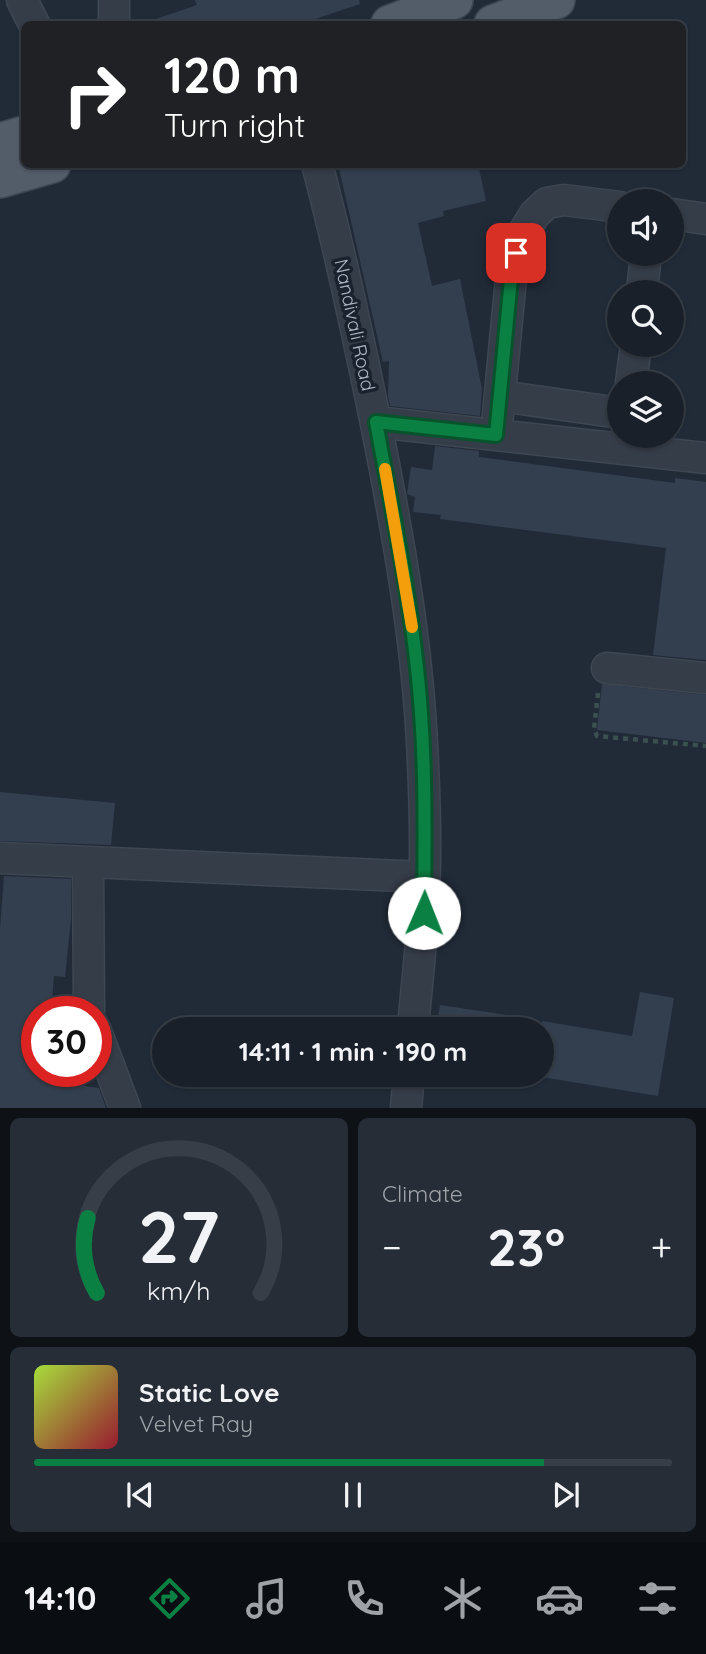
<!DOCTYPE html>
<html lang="en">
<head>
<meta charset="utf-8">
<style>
  body { margin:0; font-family:Quicksand,sans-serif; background:#262d36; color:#f1f3f6; height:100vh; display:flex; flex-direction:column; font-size:26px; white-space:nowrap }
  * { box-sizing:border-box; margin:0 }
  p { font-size:23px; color:#9fa3a8 }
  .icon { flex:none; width:38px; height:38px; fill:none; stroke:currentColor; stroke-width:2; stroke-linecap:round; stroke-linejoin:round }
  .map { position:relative; height:1108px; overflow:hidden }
  .sheet { display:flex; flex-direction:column; gap:10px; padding:10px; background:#0e1217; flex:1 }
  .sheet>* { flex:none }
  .guide { position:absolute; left:21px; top:21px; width:665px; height:147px; border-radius:10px; box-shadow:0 2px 5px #0004,0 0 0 2px #373e47; background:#202124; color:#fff; overflow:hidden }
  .controls { position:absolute; left:607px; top:189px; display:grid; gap:14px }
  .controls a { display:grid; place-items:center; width:77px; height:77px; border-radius:50%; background:#19202a; box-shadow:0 2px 5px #0004,0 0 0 2px #373e47; font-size:35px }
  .speed { position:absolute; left:21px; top:996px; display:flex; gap:14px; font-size:35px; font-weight:700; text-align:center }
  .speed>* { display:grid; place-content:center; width:91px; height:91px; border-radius:50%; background:#19202a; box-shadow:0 2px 5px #0004,0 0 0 2px #373e47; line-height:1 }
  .speed .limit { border:10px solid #d22; background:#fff; color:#111 }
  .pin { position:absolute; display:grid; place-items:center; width:60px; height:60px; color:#fff; margin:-30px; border-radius:14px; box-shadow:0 4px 10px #0006 }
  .me { position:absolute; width:77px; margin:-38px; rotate:1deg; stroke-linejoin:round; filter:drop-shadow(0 0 5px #0008) }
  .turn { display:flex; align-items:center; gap:24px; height:147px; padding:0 28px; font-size:32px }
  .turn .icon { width:91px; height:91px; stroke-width:2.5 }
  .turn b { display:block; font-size:49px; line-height:60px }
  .big { font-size:52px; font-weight:700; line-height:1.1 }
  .sheet .tile { flex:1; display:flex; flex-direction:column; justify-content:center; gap:10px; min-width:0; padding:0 24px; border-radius:10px; background:#262d36 }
  .sheet .dial { align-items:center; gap:0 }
  .dial svg { height:182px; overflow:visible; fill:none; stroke:#373e47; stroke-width:7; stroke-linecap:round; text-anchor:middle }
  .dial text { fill:#f1f3f6; stroke:none }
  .song { display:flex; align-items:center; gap:21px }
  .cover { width:84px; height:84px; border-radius:10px; background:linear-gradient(135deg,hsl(80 70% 55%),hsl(350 70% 35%)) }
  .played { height:7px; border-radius:4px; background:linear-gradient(90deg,#0b8043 80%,#373e47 80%) }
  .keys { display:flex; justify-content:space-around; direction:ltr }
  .heat { display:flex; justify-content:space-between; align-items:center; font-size:38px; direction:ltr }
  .sheet .tiles { flex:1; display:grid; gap:10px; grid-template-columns:1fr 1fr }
  .tile:last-child { grid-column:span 2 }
  .trip { position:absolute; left:152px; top:1017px; width:402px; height:70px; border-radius:35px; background:#19202a; box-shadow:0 2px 5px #0004,0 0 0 2px #373e47; font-weight:700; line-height:70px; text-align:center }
  .tabs { display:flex; height:112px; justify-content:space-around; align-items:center; background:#0a0d11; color:#9fa3a8 }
  .tabs .icon { width:49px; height:49px }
  .tabs .selected { color:#0b8043 }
  .tabs b { font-size:32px; color:#f1f3f6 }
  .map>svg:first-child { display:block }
  .building { fill:#333f4f }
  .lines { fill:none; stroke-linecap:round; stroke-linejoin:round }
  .minor-casing { stroke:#3e4652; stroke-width:33 }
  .major-casing { stroke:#3e4652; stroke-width:40 }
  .path { stroke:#3c5052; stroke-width:4.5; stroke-dasharray:5 5; stroke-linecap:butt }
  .minor { stroke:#353d49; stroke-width:30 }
  .major { stroke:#535c69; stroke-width:37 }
  .route-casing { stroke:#07532c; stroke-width:18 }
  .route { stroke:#0b8043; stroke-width:12 }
  .slow { stroke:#f59e0b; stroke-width:12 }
  .labels { text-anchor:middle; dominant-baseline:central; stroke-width:7; stroke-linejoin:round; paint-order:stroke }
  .street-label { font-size:19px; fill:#afb8c5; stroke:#1a222d }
</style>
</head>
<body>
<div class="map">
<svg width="706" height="1108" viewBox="0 0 706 1108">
  <rect width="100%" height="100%" fill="#212b38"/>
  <!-- building -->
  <path class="building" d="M 195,0 L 359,0 L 360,4 L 300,24 L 151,24 L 150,21 L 197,5 Z
    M 338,164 L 478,164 L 486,201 L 443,211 L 444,216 L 418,223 L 432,286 L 460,279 L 482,389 L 480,416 L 390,406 L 388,396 L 389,361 L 383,362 Z
    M 435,446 L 479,451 L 479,457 L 675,483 L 675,478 L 706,482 L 706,660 L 653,655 L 666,548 L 440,519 L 441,515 L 413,512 L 415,497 L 407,494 L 411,467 L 432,470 Z
    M 602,684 L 706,695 L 706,743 L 597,730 Z
    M 0,792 L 115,803 L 111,845 L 0,841 Z
    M 4,876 L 71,879 L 71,919 L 65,977 L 54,976 L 51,1012 L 37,1012 L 37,1073 L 40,1073 L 39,1079 L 99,1088 L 106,1108 L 0,1108 L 0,930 Z
    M 640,992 L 674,998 L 658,1096 L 542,1077 L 542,1021 L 632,1036 Z
    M 440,1005 L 513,1016 L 512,1029 L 436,1029 Z"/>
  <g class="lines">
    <!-- minor casing -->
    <g class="minor-casing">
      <path id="minor" d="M 22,0 L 34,24
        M 114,0 L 114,24
        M 317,164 C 342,258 362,354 381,449 C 400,547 417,644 422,743 C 425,799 427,857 423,913 C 421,952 416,990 413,1029
        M 672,214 L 706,219
        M 642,292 L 646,254
        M 631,383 L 636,345
        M 500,396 L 620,413
        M 376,422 L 706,458
        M 496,435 L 512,268 L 520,238 L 535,214 L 547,203 L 564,200 L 620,207
        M 607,668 L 706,678
        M 0,858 L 424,877
        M 88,863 L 89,1012
        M 96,1031 L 125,1108
        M 406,1108 L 409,1074"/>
    </g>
    <!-- major casing -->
    <g class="major-casing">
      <path id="major" d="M 390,24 L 454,0
        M 493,24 L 556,0
        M 0,142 L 24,135
        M 0,179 L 52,164"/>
    </g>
    <!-- path -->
    <path class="path" d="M 598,693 L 594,729 L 597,736 L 706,746"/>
    <!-- minor -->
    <use href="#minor" class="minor"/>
    <!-- major -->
    <use href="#major" class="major"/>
  </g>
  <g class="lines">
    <!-- route casing -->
    <g class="route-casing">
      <path id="route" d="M 424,913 C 425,832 426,749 417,668 C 408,586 391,504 376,422 L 496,435 L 512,268 L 516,253"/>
    </g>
    <!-- route -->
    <use href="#route" class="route"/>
    <!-- slow -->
    <path class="slow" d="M 385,469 L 412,627"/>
  </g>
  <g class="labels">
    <!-- street labels -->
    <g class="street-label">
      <text transform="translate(355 325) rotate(78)">Nandivali Road</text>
    </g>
  </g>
</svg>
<div class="controls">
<a><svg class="icon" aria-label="sound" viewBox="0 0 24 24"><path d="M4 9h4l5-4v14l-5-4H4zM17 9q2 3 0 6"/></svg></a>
<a><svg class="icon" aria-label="search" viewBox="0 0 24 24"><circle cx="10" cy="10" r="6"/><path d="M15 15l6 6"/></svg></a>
<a><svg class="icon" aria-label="layers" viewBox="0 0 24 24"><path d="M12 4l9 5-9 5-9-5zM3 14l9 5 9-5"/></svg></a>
</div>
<div class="speed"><div class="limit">30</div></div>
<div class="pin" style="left:516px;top:253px;background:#d93025"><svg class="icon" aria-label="arrive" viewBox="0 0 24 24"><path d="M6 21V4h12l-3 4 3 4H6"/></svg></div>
<svg class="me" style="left:424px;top:913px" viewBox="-20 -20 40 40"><circle r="19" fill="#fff"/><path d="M0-13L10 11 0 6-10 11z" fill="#0b8043"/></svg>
<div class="trip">14:11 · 1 min · 190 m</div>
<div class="guide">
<div class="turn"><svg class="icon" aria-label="right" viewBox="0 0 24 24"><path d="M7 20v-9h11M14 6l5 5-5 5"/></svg><div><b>120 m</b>Turn right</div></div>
</div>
</div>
<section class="sheet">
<div class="tiles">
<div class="tile dial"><svg viewBox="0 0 100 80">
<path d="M14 69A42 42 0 1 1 86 69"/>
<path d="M14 69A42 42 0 0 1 10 36" stroke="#0b8043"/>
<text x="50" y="56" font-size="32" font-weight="700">27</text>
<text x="50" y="72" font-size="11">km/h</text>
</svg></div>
<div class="tile"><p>Climate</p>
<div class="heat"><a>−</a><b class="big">23°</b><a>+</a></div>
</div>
<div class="tile">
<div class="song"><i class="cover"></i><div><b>Static Love</b><p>Velvet Ray</p></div></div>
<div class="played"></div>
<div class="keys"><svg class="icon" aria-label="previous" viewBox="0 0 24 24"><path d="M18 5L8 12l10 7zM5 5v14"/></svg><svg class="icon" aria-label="pause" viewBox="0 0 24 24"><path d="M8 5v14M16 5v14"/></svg><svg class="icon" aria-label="next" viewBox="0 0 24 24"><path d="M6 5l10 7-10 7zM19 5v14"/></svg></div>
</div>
</div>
</section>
<nav class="tabs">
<b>14:10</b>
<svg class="icon selected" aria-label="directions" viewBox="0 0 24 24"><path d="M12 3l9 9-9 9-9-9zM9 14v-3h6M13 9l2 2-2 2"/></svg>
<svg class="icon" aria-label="music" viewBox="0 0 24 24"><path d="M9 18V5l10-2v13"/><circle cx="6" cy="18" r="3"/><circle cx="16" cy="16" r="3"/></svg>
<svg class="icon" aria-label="phone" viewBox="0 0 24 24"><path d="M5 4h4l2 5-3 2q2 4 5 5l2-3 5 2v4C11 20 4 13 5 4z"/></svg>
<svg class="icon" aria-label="climate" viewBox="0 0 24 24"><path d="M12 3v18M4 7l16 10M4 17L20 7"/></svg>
<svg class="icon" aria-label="car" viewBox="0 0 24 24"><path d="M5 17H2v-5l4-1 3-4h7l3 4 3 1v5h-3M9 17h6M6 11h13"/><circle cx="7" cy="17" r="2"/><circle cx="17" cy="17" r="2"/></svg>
<svg class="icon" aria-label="filters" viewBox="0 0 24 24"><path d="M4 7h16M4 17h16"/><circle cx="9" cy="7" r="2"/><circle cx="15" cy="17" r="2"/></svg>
</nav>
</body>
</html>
